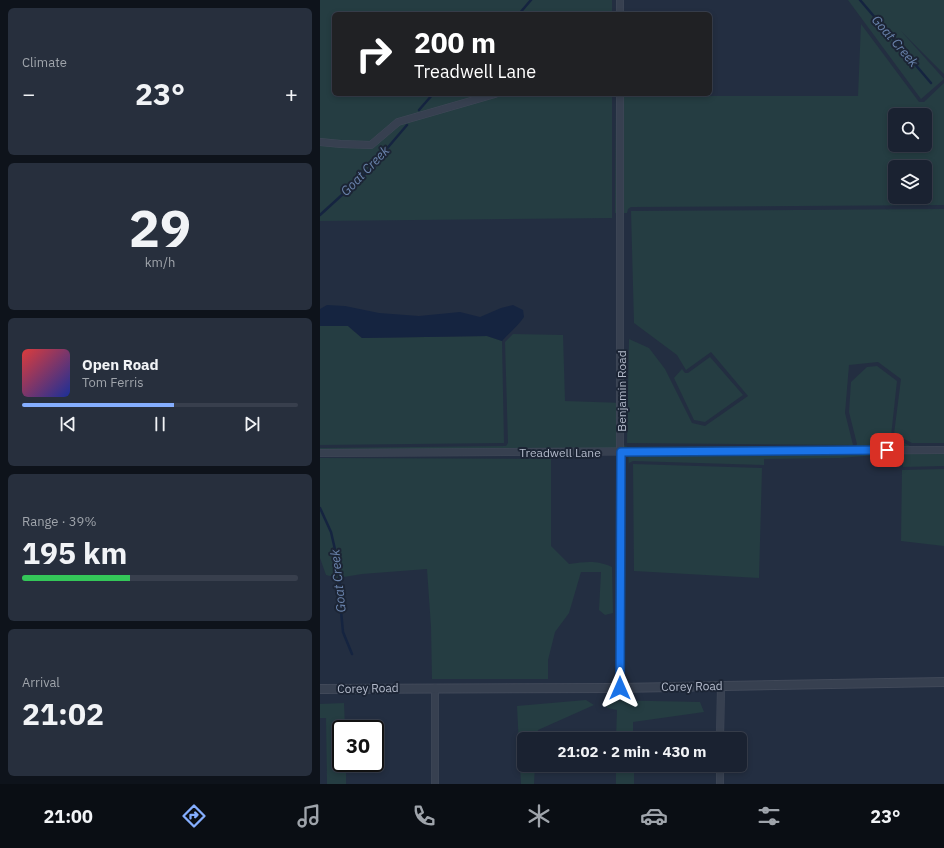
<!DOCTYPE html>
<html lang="en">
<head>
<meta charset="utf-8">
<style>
  body { margin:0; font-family:"IBM Plex Sans",sans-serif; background:#272f3d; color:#f1f3f6; height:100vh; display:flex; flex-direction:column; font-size:15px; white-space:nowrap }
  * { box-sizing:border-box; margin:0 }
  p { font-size:13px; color:#9fa4ab }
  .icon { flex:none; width:22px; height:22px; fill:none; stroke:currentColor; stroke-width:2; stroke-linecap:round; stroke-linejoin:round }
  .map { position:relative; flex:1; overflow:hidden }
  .sheet { display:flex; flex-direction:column; gap:8px; padding:8px; background:#0e131b; width:320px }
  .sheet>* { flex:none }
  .guide { position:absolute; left:12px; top:12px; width:380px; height:84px; border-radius:6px; box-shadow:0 2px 6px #0003,0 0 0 1px #383f4d; background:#202124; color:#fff; overflow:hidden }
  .controls { position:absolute; left:568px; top:108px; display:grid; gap:8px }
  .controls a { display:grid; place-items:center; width:44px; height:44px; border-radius:6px; background:#1a2231; box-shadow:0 2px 6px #0003,0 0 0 1px #383f4d; font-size:20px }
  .speed { position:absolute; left:12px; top:720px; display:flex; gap:8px; font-size:20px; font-weight:700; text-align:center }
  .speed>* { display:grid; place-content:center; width:52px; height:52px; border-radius:50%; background:#1a2231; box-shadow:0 2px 6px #0003,0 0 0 1px #383f4d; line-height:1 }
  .speed .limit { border:2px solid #111; border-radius:6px; background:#fff; color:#111 }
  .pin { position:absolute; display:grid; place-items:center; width:34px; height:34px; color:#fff; margin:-17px; border-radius:8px; box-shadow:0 2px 6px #0006 }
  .me { position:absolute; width:44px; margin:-22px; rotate:0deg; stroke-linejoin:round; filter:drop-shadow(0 0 3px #0008) }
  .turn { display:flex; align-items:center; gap:14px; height:84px; padding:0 16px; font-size:18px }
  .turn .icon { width:52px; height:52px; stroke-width:2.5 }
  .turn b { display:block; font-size:28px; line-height:34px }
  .big { font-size:30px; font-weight:800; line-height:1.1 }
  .sheet .card { flex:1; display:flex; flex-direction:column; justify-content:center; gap:6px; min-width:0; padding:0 14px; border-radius:6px; background:#272f3d }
  .sheet .dial { align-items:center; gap:0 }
  .dial b { font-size:52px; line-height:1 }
  .song { display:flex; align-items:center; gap:12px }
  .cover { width:48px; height:48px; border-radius:6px; background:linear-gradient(135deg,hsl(0 70% 55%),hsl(230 70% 35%)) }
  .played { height:4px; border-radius:2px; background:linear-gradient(90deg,#85aeff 55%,#383f4d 55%) }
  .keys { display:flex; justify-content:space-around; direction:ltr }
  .heat { display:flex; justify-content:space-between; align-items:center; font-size:22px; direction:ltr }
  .charge { height:6px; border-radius:3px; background:linear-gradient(90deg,#34c759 39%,#383f4d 0) }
  .trip { position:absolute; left:197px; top:732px; width:230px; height:40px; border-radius:6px; background:#1a2231; box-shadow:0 2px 6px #0003,0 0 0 1px #383f4d; font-weight:800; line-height:40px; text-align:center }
  .tabs { display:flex; height:64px; justify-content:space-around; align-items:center; background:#0a0e14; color:#9fa4ab }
  .tabs .icon { width:28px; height:28px }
  .tabs .current { color:#85aeff }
  .tabs b { font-size:18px; color:#f1f3f6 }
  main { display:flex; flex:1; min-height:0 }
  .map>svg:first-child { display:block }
  .green { fill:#253d42; fill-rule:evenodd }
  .water { fill:#152440 }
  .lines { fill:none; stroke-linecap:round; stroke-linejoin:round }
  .stream { stroke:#152440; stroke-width:2.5 }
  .minor-casing { stroke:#414959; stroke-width:8 }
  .tertiary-casing { stroke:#414959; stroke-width:10 }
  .minor { stroke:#374050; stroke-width:7 }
  .tertiary { stroke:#374050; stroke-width:8 }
  .route-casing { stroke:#114b97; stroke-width:10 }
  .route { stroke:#1a73e8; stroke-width:7 }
  .labels { text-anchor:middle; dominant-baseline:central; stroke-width:4; stroke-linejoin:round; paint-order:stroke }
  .street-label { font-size:12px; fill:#b4bbcb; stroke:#1c2535 }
  .water-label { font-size:13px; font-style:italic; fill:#6a83ac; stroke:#1c2535 }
</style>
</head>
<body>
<main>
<section class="sheet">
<div class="card"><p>Climate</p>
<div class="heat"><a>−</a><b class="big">23°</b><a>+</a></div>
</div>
<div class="card dial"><b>29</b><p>km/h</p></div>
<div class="card">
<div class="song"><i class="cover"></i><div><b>Open Road</b><p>Tom Ferris</p></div></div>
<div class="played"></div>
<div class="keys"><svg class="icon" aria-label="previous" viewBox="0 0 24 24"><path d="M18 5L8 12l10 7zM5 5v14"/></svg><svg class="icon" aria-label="pause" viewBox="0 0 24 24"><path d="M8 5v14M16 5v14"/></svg><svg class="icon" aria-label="next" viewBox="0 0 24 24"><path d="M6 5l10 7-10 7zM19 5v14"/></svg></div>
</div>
<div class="card"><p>Range · 39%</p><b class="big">195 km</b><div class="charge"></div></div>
<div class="card"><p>Arrival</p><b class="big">21:02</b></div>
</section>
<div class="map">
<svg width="624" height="784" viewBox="0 0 624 784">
  <rect width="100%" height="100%" fill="#232e41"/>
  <!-- green -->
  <path class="green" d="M 0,0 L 292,0 L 292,14 L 14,14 L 14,94 L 292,94 L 292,218 L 0,221 Z
    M 528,0 L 624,0 L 624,74 L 581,31 L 624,79 L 601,99 Z
    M 541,24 L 599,102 L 604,102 L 624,83 L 624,205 L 311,207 L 308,209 L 307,213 L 295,213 L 296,94 L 304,94 L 304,96 L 538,96 ZM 575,115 L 605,115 L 605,145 L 575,145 ZM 575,167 L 605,167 L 605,197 L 575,197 Z
    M 624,209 L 624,443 L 592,443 L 574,434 L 581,379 L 558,362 L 529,365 L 525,413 L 533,445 L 307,443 L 309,339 L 329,348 L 345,369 L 372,423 L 385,426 L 428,396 L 391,352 L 366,370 L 357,355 L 314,323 L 311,211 Z
    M 0,326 L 28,326 L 42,338 L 167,336 L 182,341 L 184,443 L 0,445 Z
    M 193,334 L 243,335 L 245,401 L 304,403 L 303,443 L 305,446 L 308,447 L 309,450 L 310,447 L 535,448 L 537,444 L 529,412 L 531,382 L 547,367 L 557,366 L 577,381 L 571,436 L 592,447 L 624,446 L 624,466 L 583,467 L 582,453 L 520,458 L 444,459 L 444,465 L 313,461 L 309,463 L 309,470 L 308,451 L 0,454 L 0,448 L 186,446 L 188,443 L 185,342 Z
    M 390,357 L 423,395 L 385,422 L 374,420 L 354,378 L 362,369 L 365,373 L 368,373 Z
    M 0,458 L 231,459 L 231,546 L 249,564 C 267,562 275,560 292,567 L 293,613 L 285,615 L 279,610 L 281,572 L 261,572 L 249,613 L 235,632 L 228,660 L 228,679 L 112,679 L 111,627 L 107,569 L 42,574 L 18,578 L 6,575 L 0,558 Z
    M 313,464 L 442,468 L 439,578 L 314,571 Z
    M 624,469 L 624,546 L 581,541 L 582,470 Z
    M 266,700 L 274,705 L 218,730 L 217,739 L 204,739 L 204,765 L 215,765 L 214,784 L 201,784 L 197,706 Z
    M 285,700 L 380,702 L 384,712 L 313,722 L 313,739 L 296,739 L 297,710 L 287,708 Z
    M 24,703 L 25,729 L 21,729 L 21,763 L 26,763 L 26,784 L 7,784 L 6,718 L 0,718 L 0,704 Z
    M 296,765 L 314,765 L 314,784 L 296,784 Z"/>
  <!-- water -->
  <path class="water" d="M 7,305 L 25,306 L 59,313 L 99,316 L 140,312 L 160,317 L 181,308 L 193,305 L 203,310 L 204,317 C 198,326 189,333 182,341 L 167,336 L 42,338 L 28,326 L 0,326 L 0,309 Z"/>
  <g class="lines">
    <!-- stream -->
    <path class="stream" d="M 540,0 L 611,83
      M 199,14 L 211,0
      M 99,110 L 113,94
      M 0,215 L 46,173 L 87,125
      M 0,508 L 11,532 L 19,567 L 20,600 L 23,632 L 32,654"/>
    <!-- minor casing -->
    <g class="minor-casing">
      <path id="minor" d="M 300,0 L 300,14
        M 0,142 L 21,144 L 51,145 L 78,122 L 175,94
        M 0,453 L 624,450
        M 115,688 L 115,784
        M 300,688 L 300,94
        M 400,739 L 401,686
        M 400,765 L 400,784"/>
    </g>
    <!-- tertiary casing -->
    <g class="tertiary-casing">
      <path id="tertiary" d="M 0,689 L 300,688 L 624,682"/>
    </g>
    <!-- minor -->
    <use href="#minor" class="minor"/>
    <!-- tertiary -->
    <use href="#tertiary" class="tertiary"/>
  </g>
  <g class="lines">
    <!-- route casing -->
    <g class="route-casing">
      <path id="route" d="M 300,688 L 301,452 L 567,450"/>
    </g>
    <!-- route -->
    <use href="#route" class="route"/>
  </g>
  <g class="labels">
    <!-- street labels -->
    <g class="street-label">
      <text transform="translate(301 391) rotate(-90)">Benjamin Road</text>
      <text x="240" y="452">Treadwell Lane</text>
      <text transform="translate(372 686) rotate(-1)">Corey Road</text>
      <text transform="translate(48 688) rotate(-1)">Corey Road</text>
    </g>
    <!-- water labels -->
    <g class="water-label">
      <text transform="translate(575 41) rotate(49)">Goat Creek</text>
      <text transform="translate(45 171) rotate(-46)">Goat Creek</text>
      <text transform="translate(18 581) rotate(-96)">Goat Creek</text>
    </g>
  </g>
</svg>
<div class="controls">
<a><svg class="icon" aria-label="search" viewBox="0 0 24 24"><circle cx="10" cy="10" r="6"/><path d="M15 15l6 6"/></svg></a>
<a><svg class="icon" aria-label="layers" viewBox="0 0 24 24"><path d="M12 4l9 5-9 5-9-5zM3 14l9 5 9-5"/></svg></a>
</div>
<div class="speed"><div class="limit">30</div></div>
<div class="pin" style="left:567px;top:450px;background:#d93025"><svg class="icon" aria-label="arrive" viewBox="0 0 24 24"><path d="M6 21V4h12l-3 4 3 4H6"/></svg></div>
<svg class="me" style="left:300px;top:688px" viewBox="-20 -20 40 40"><path d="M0-17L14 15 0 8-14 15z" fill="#1a73e8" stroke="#fff" stroke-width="4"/></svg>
<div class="trip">21:02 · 2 min · 430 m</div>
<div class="guide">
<div class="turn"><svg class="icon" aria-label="right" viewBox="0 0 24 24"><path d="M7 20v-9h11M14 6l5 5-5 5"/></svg><div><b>200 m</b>Treadwell Lane</div></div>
</div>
</div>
</main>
<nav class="tabs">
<b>21:00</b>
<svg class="icon current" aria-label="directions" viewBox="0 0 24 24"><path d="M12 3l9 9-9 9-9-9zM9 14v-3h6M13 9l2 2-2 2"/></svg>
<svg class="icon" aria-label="music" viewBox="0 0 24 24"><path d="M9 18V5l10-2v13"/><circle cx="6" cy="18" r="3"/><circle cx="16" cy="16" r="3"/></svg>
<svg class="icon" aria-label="phone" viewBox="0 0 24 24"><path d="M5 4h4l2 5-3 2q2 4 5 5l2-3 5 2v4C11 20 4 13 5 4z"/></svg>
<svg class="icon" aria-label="climate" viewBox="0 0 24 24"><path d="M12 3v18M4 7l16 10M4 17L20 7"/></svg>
<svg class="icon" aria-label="car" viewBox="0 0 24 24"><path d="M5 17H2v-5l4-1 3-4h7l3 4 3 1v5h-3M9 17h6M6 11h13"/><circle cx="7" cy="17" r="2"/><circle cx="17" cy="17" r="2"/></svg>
<svg class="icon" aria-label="filters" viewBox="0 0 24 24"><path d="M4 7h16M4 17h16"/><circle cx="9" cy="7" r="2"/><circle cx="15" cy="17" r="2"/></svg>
<b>23°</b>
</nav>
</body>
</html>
